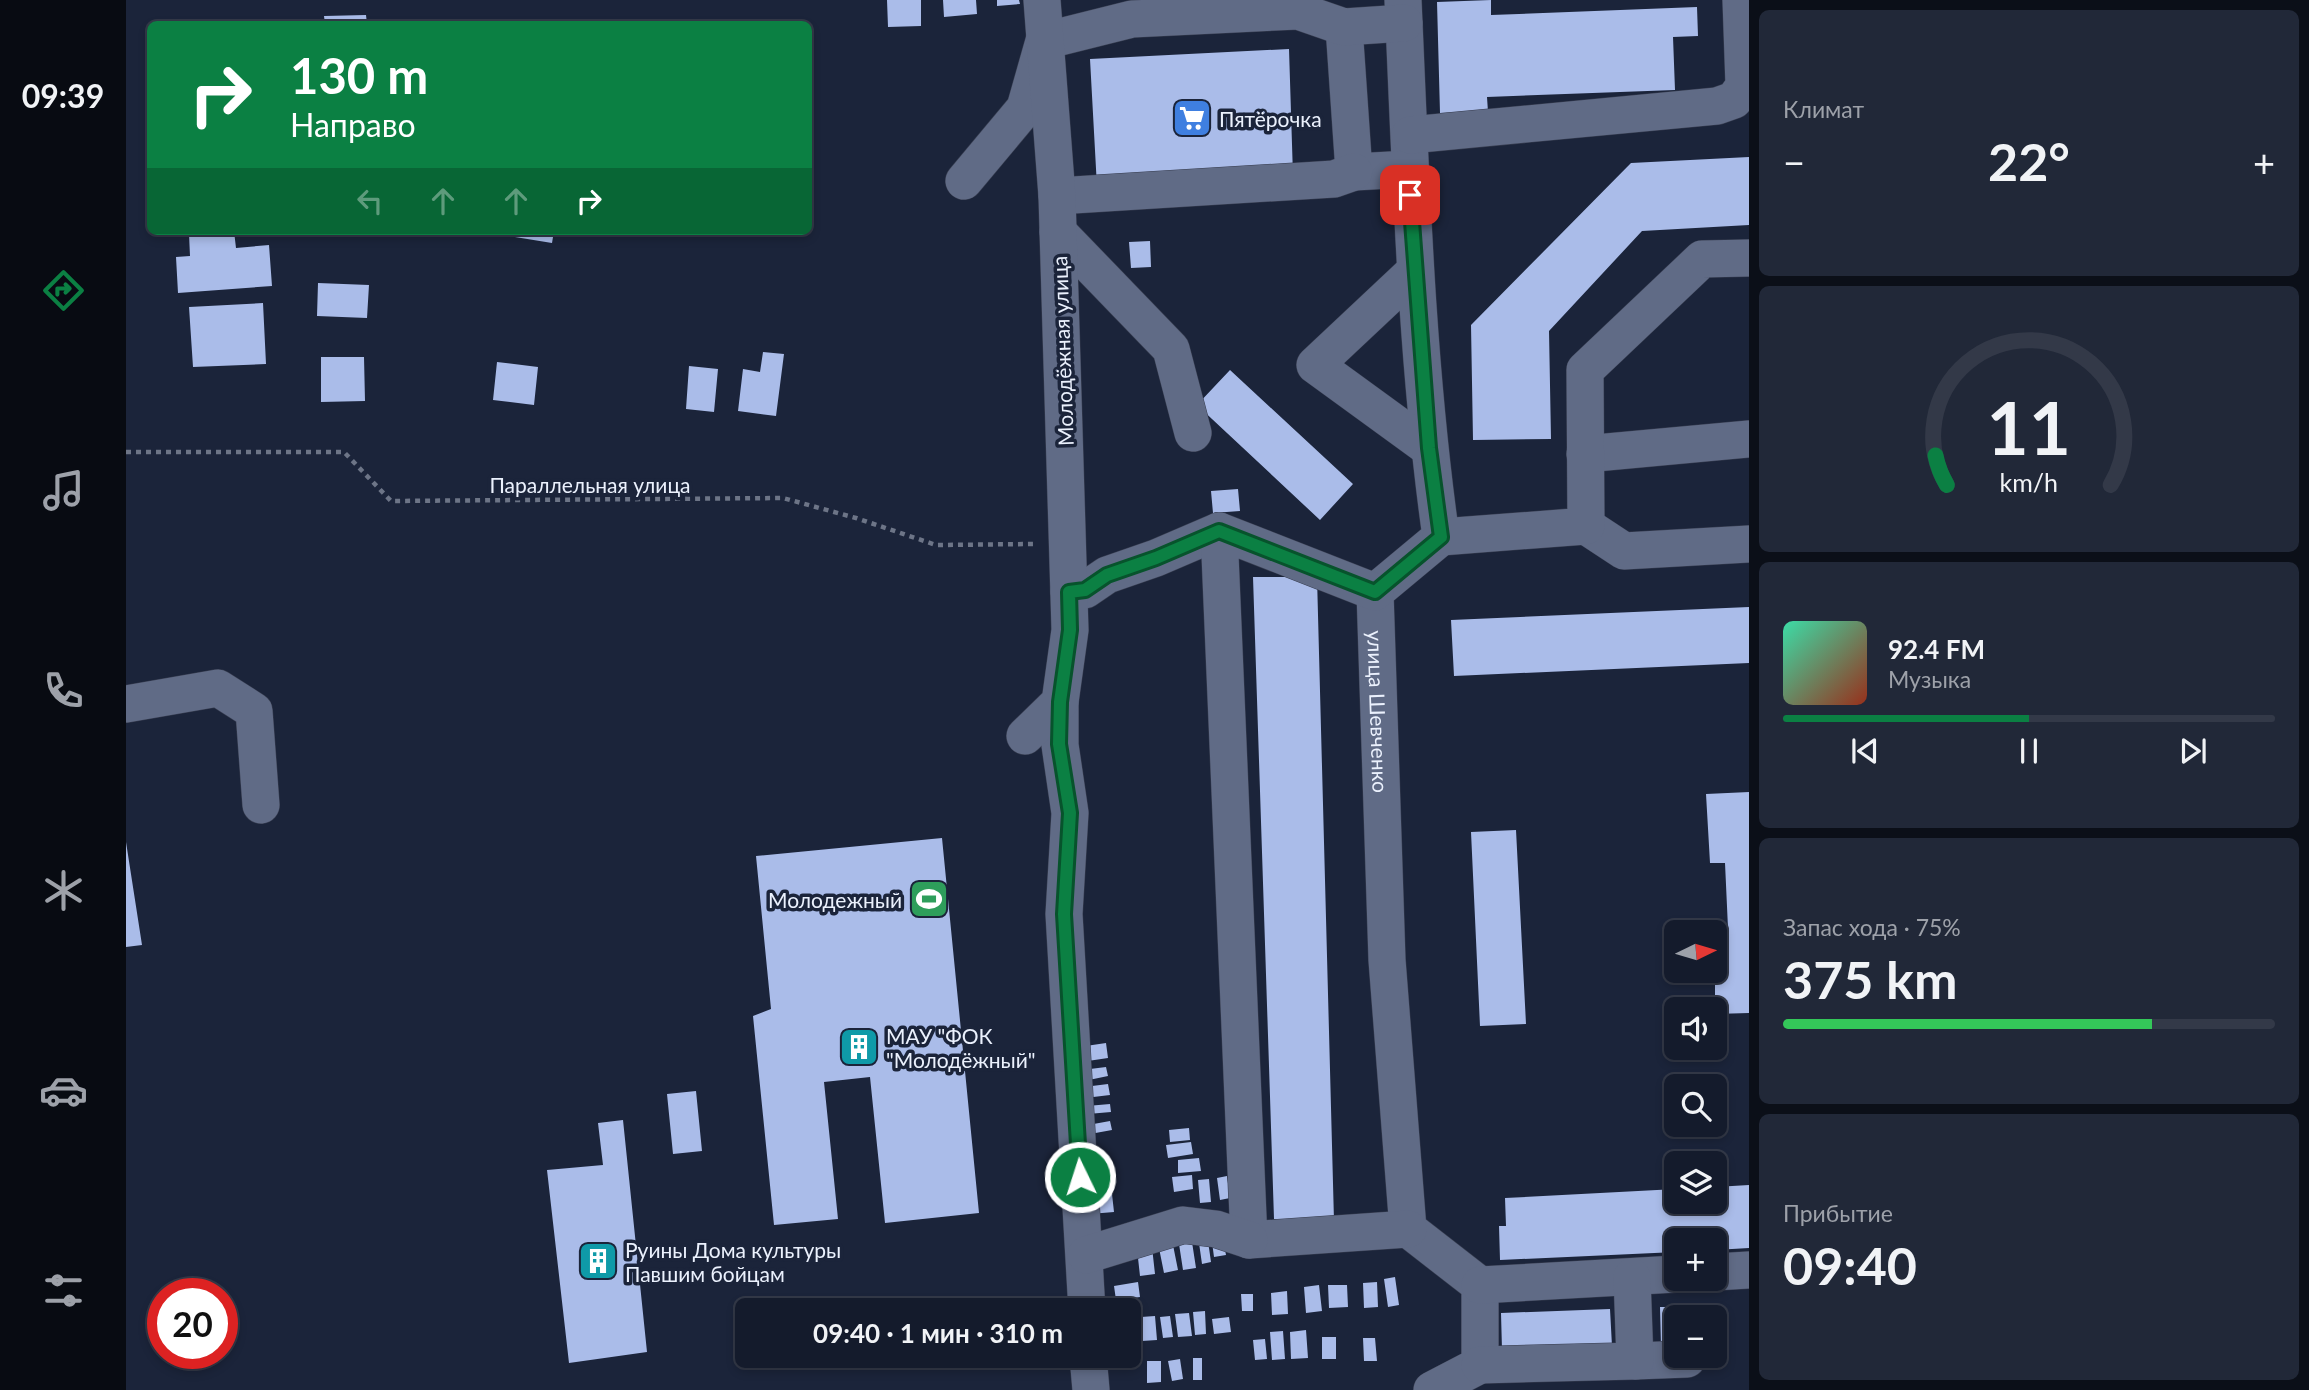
<!DOCTYPE html>
<html lang="ru">
<head>
<meta charset="utf-8">
<style>
  body { margin:0; font-family:Lato,sans-serif; background:#212838; color:#f1f3f6; height:100vh; display:flex; flex-direction:column; font-size:26px; white-space:nowrap }
  * { box-sizing:border-box; margin:0 }
  p { font-size:23px; color:#9da1a9 }
  .icon { flex:none; width:38px; height:38px; fill:none; stroke:currentColor; stroke-width:2; stroke-linecap:round; stroke-linejoin:round }
  .map { position:relative; flex:1; overflow:hidden }
  .drawer { display:flex; flex-direction:column; gap:10px; padding:10px; background:#0b0f18; width:560px }
  .drawer>* { flex:none }
  .top-card { position:absolute; left:21px; top:21px; width:665px; height:214px; border-radius:10px; box-shadow:0 4px 10px #0003,0 0 0 2px #333948; background:#0b8043; color:#fff; overflow:hidden }
  .needle { width:46px; rotate:85deg }
  .controls { position:absolute; left:1538px; top:920px; display:grid; gap:14px }
  .controls a { display:grid; place-items:center; width:63px; height:63px; border-radius:10px; background:#141b2c; box-shadow:0 4px 10px #0003,0 0 0 2px #333948; font-size:35px }
  .speed { position:absolute; left:21px; top:1278px; display:flex; gap:14px; font-size:35px; font-weight:700; text-align:center }
  .speed>* { display:grid; place-content:center; width:91px; height:91px; border-radius:50%; background:#141b2c; box-shadow:0 4px 10px #0003,0 0 0 2px #333948; line-height:1 }
  .speed .limit { border:10px solid #d22; background:#fff; color:#111 }
  .pin { position:absolute; display:grid; place-items:center; width:60px; height:60px; color:#fff; margin:-30px; border-radius:14px; box-shadow:0 4px 10px #0006 }
  .me { position:absolute; width:77px; margin:-38px; rotate:356deg; stroke-linejoin:round; filter:drop-shadow(0 0 5px #0008) }
  .turn { display:flex; align-items:center; gap:24px; height:147px; padding:0 28px; font-size:32px }
  .turn .icon { width:91px; height:91px; stroke-width:2.5 }
  .turn b { display:block; font-size:49px; line-height:60px }
  .lanes { display:flex; align-items:center; height:66px; padding:0 28px; background:#0003; justify-content:center; gap:35px; direction:ltr }
  .lanes .off { opacity:.35 }
  .big { font-size:52px; font-weight:700; line-height:1.1 }
  .drawer .tile { flex:1; display:flex; flex-direction:column; justify-content:center; gap:10px; min-width:0; padding:0 24px; border-radius:10px; background:#212838 }
  .drawer .dial { align-items:center; gap:0 }
  .dial svg { height:182px; overflow:visible; fill:none; stroke:#333948; stroke-width:7; stroke-linecap:round; text-anchor:middle }
  .dial text { fill:#f1f3f6; stroke:none }
  .song { display:flex; align-items:center; gap:21px }
  .cover { width:84px; height:84px; border-radius:10px; background:linear-gradient(135deg,hsl(160 70% 55%),hsl(10 70% 35%)) }
  .played { height:7px; border-radius:4px; background:linear-gradient(90deg,#0b8043 50%,#333948 50%) }
  .keys { display:flex; justify-content:space-around; direction:ltr }
  .heat { display:flex; justify-content:space-between; align-items:center; font-size:38px; direction:ltr }
  .charge { height:10px; border-radius:5px; background:linear-gradient(90deg,#34c759 75%,#333948 0) }
  .trip { position:absolute; left:609px; top:1298px; width:406px; height:70px; border-radius:10px; background:#141b2c; box-shadow:0 4px 10px #0003,0 0 0 2px #333948; font-weight:700; line-height:70px; text-align:center }
  main { display:flex; flex:1; min-height:0 }
  .menu { display:flex; flex-direction:column; width:126px; justify-content:space-around; align-items:center; background:#080b12; color:#9da1a9 }
  .menu .icon { width:49px; height:49px }
  .menu .active { color:#0b8043 }
  .menu b { font-size:32px; color:#f1f3f6 }
  .map>svg:first-child { display:block }
  .building { fill:#aabce9 }
  .lines { fill:none; stroke-linecap:round; stroke-linejoin:round }
  .minor-casing { stroke:#383e51; stroke-width:38 }
  .path { stroke:#6d7587; stroke-width:4.5; stroke-dasharray:5 5; stroke-linecap:butt }
  .minor { stroke:#606b86; stroke-width:37 }
  .route-casing { stroke:#07532c; stroke-width:18 }
  .route { stroke:#0b8043; stroke-width:12 }
  .labels { text-anchor:middle; dominant-baseline:central; stroke-width:7; stroke-linejoin:round; paint-order:stroke }
  .poi-label { font-size:21px; fill:#ebf1fd; stroke:#1b243a; text-anchor:start }
  .street-label { font-size:21px; fill:#ebf1fd; stroke:#1b243a }
</style>
</head>
<body>
<main>
<nav class="menu">
<b>09:39</b>
<svg class="icon active" aria-label="directions" viewBox="0 0 24 24"><path d="M12 3l9 9-9 9-9-9zM9 14v-3h6M13 9l2 2-2 2"/></svg>
<svg class="icon" aria-label="music" viewBox="0 0 24 24"><path d="M9 18V5l10-2v13"/><circle cx="6" cy="18" r="3"/><circle cx="16" cy="16" r="3"/></svg>
<svg class="icon" aria-label="phone" viewBox="0 0 24 24"><path d="M5 4h4l2 5-3 2q2 4 5 5l2-3 5 2v4C11 20 4 13 5 4z"/></svg>
<svg class="icon" aria-label="climate" viewBox="0 0 24 24"><path d="M12 3v18M4 7l16 10M4 17L20 7"/></svg>
<svg class="icon" aria-label="car" viewBox="0 0 24 24"><path d="M5 17H2v-5l4-1 3-4h7l3 4 3 1v5h-3M9 17h6M6 11h13"/><circle cx="7" cy="17" r="2"/><circle cx="17" cy="17" r="2"/></svg>
<svg class="icon" aria-label="filters" viewBox="0 0 24 24"><path d="M4 7h16M4 17h16"/><circle cx="9" cy="7" r="2"/><circle cx="15" cy="17" r="2"/></svg>
</nav>
<div class="map">
<svg width="1623" height="1390" viewBox="0 0 1623 1390">
  <rect width="100%" height="100%" fill="#1b243a"/>
  <!-- building -->
  <path class="building" d="M 761,0 L 795,0 L 795,26 L 762,27 Z
    M 817,0 L 850,0 L 851,14 L 818,17 Z
    M 871,0 L 893,0 L 894,4 L 871,6 Z
    M 1365,0 L 1365,15 L 1571,7 L 1572,36 L 1547,37 L 1549,90 L 1361,97 L 1362,112 L 1314,113 L 1311,2 Z
    M 240,15 L 241,24 L 199,24 L 198,16 Z
    M 1163,49 L 1167,176 L 971,187 L 964,59 Z
    M 1623,157 L 1623,225 L 1516,231 L 1423,331 L 1425,439 L 1347,440 L 1345,325 L 1505,163 Z
    M 108,231 L 110,248 L 143,245 L 146,286 L 52,293 L 50,257 L 64,256 L 63,234 Z
    M 390,231 L 428,231 L 426,243 L 389,237 Z
    M 1024,241 L 1025,267 L 1005,268 L 1003,242 Z
    M 192,283 L 243,285 L 241,318 L 191,316 Z
    M 137,303 L 140,364 L 67,367 L 63,307 Z
    M 637,352 L 658,354 L 650,416 L 612,411 L 617,369 L 634,372 Z
    M 195,357 L 238,357 L 239,401 L 195,402 Z
    M 371,362 L 412,367 L 408,405 L 367,400 Z
    M 563,366 L 592,369 L 588,412 L 560,409 Z
    M 1104,370 L 1227,484 L 1194,520 L 1071,405 Z
    M 1112,489 L 1114,511 L 1087,513 L 1085,491 Z
    M 1127,577 L 1191,577 L 1208,1221 L 1148,1219 Z
    M 1623,607 L 1623,663 L 1328,676 L 1325,620 Z
    M 1623,792 L 1623,1013 L 1589,1014 L 1589,950 L 1603,950 L 1599,863 L 1584,863 L 1580,794 Z
    M 1390,830 L 1400,1024 L 1354,1026 L 1345,832 Z
    M 816,838 L 853,1213 L 759,1223 L 744,1077 L 698,1082 L 712,1219 L 648,1225 L 627,1016 L 645,1009 L 630,856 Z
    M 0,842 L 16,945 L 0,947 Z
    M 980,1043 L 982,1058 L 955,1062 L 953,1047 Z
    M 980,1067 L 982,1076 L 958,1081 L 956,1070 Z
    M 982,1084 L 984,1095 L 959,1098 L 958,1087 Z
    M 570,1091 L 576,1151 L 547,1154 L 541,1094 Z
    M 984,1104 L 985,1112 L 962,1114 L 961,1106 Z
    M 497,1120 L 521,1352 L 443,1363 L 421,1170 L 477,1165 L 472,1123 Z
    M 984,1121 L 986,1130 L 964,1134 L 962,1125 Z
    M 1063,1128 L 1064,1140 L 1044,1142 L 1043,1130 Z
    M 1065,1142 L 1067,1154 L 1042,1158 L 1040,1145 Z
    M 1073,1158 L 1075,1171 L 1052,1173 L 1052,1160 Z
    M 986,1174 L 988,1190 L 965,1192 L 963,1177 Z
    M 1066,1175 L 1067,1189 L 1048,1192 L 1046,1177 Z
    M 1101,1176 L 1104,1198 L 1094,1200 L 1091,1178 Z
    M 1083,1179 L 1085,1202 L 1074,1203 L 1072,1180 Z
    M 1623,1185 L 1623,1248 L 1589,1250 L 1589,1241 L 1550,1241 L 1550,1252 L 1374,1260 L 1373,1226 L 1380,1226 L 1379,1198 L 1550,1189 L 1550,1202 L 1589,1202 L 1589,1187 Z
    M 986,1194 L 988,1212 L 964,1214 L 962,1197 Z
    M 1097,1239 L 1100,1255 L 1088,1257 L 1086,1242 Z
    M 1082,1241 L 1085,1262 L 1076,1264 L 1073,1243 Z
    M 1066,1242 L 1070,1268 L 1057,1270 L 1053,1244 Z
    M 1047,1245 L 1052,1270 L 1038,1273 L 1033,1248 Z
    M 1026,1247 L 1029,1274 L 1014,1276 L 1011,1249 Z
    M 1269,1277 L 1273,1305 L 1262,1307 L 1258,1279 Z
    M 1012,1282 L 1014,1297 L 990,1300 L 988,1286 Z
    M 1251,1282 L 1252,1307 L 1238,1308 L 1237,1283 Z
    M 1193,1285 L 1196,1311 L 1180,1313 L 1178,1287 Z
    M 1202,1285 L 1221,1285 L 1222,1307 L 1203,1308 Z
    M 1161,1291 L 1162,1314 L 1146,1315 L 1145,1293 Z
    M 1115,1294 L 1127,1294 L 1127,1311 L 1116,1311 Z
    M 1012,1302 L 1013,1311 L 993,1311 L 992,1306 Z
    M 1534,1307 L 1562,1307 L 1562,1318 L 1550,1318 L 1550,1348 L 1535,1347 Z
    M 1484,1309 L 1486,1346 L 1376,1350 L 1375,1313 Z
    M 1079,1311 L 1080,1334 L 1069,1335 L 1067,1312 Z
    M 1063,1313 L 1066,1336 L 1052,1337 L 1049,1314 Z
    M 1029,1316 L 1031,1340 L 1016,1341 L 1015,1317 Z
    M 1044,1316 L 1047,1337 L 1037,1338 L 1034,1317 Z
    M 1103,1317 L 1105,1332 L 1088,1334 L 1086,1319 Z
    M 1180,1330 L 1182,1358 L 1165,1359 L 1164,1332 Z
    M 1157,1331 L 1159,1359 L 1146,1360 L 1144,1332 Z
    M 1196,1337 L 1210,1337 L 1210,1359 L 1196,1359 Z
    M 1237,1338 L 1249,1338 L 1251,1361 L 1238,1361 Z
    M 1139,1339 L 1141,1359 L 1129,1360 L 1127,1340 Z
    M 1067,1358 L 1076,1358 L 1076,1380 L 1067,1380 Z
    M 1054,1359 L 1057,1379 L 1046,1381 L 1042,1361 Z
    M 1021,1361 L 1035,1361 L 1035,1382 L 1021,1383 Z"/>
  <g class="lines">
    <!-- minor casing -->
    <g class="minor-casing">
      <g id="minor">
        <path id="s1" d="M 1277,0 C 1285,179 1290,359 1315,537 L 1249,592 L 1261,960 L 1282,1229 L 1354,1285 L 1354,1365 L 1306,1390"/>
        <path d="M 1218,27 L 1228,172 L 1283,169"/>
        <path d="M 1284,135 L 1591,106 L 1608,100 L 1618,86 L 1615,0"/>
        <path d="M 838,181 L 899,108 L 918,41 L 1006,19 L 1172,11 L 1218,27 L 1278,23"/>
        <path d="M 931,196 L 1208,179 L 1228,172"/>
        <path d="M 932,232 L 1045,349 L 1067,433"/>
        <path d="M 1288,272 L 1189,365 L 1303,448"/>
        <path d="M 1459,454 L 1623,439"/>
        <path d="M 1460,526 L 1498,551 L 1623,544"/>
        <path d="M 1315,537 L 1460,526 L 1459,370 L 1576,259 L 1623,258"/>
        <path d="M 943,592 L 959,590 L 981,575 L 1030,558 L 1093,531"/>
        <path d="M 1249,592 L 1093,531 L 1123,1240 L 1282,1229"/>
        <path d="M 934,702 L 934,745 L 944,813 L 938,914 L 961,1311"/>
        <path d="M 0,704 L 92,688 L 128,711 L 135,805"/>
        <path d="M 899,736 L 934,702 L 944,630 L 931,196 L 916,0"/>
        <path d="M 960,1255 L 1057,1225 L 1090,1229 L 1123,1240"/>
        <path d="M 1589,1272 L 1623,1270"/>
        <path d="M 1354,1285 L 1550,1274"/>
        <path d="M 962,1356 L 965,1390"/>
        <path d="M 1509,1361 L 1561,1359"/>
        <path d="M 1354,1365 L 1509,1361 L 1506,1277"/>
      </g>
    </g>
    <!-- path -->
    <path class="path" d="M 0,452 L 218,452 L 265,501 L 657,498 L 730,518 L 810,545 L 909,544"/>
    <!-- minor -->
    <use href="#minor" class="minor"/>
  </g>
  <g class="lines">
    <!-- route casing -->
    <g class="route-casing">
      <path id="route" d="M 954,1177 L 938,914 L 944,813 L 933,744 L 934,702 L 944,630 L 943,592 L 959,590 L 981,575 L 1030,558 L 1093,531 L 1249,592 L 1315,537 L 1303,448 L 1284,195"/>
    </g>
    <!-- route -->
    <use href="#route" class="route"/>
  </g>
  <!-- icons -->
  <defs>
    <g id="supermarket-square" transform="scale(2.0125)"><rect x="-9" y="-9" width="18" height="18" rx="4" fill="#3f7fe0" stroke="#1b243a"/><path d="M-6-5.5h2.5l.6 2H6L4.5 2H-2.5L-4.4-4H-6ZM-1.5 3.2a1.3 1.3 0 1 0 .1 0ZM3 3.2a1.3 1.3 0 1 0 .1 0Z" fill="#fff"/></g>
    <g id="stadium-square" transform="scale(2.0125)"><rect x="-9" y="-9" width="18" height="18" rx="4" fill="#2e9e5b" stroke="#1b243a"/><path d="M0-5a6.5 5 0 1 0 0 10a6.5 5 0 1 0 0-10ZM-3.5-1.8h7v3.6h-7Z" fill="#fff"/></g>
    <g id="building-square" transform="scale(2.0125)"><rect x="-9" y="-9" width="18" height="18" rx="4" fill="#0f9aa8" stroke="#1b243a"/><path d="M-4-6H4V6H1V3H-1V6H-4ZM-2.5-4.3h1.7v1.8h-1.7ZM.8-4.3h1.7v1.8H.8ZM-2.5-1h1.7V.8h-1.7ZM.8-1h1.7V.8H.8Z" fill="#fff"/></g>
  </defs>
  <g fill-rule="evenodd">
    <use href="#supermarket-square" x="1066" y="118"/>
    <use href="#stadium-square" x="803" y="899"/>
    <use href="#building-square" x="733" y="1047"/>
    <use href="#building-square" x="472" y="1261"/>
  </g>
  <g class="labels">
    <!-- poi labels -->
    <g class="poi-label">
      <text x="1093" y="118">Пятёрочка</text>
      <text x="776" y="899" text-anchor="end">Молодежный</text>
      <text x="760" y="1035">МАУ "ФОК<tspan x="760" dy="24">"Молодёжный"</tspan></text>
      <text x="499" y="1249">Руины Дома культуры<tspan x="499" dy="24">Павшим бойцам</tspan></text>
    </g>
    <!-- street labels -->
    <g class="street-label">
      <text transform="translate(936 351) rotate(-92)">Молодёжная улица</text>
      <text x="464" y="484">Параллельная улица</text>
      <text stroke="none"><textPath href="#s1" startOffset="744">улица Шевченко</textPath></text>
    </g>
  </g>
</svg>
<div class="controls">
<a><svg class="needle" viewBox="-14 -14 28 28"><path d="M0-13l5 13h-10z" fill="#e53935"/><path d="M0 13l5-13h-10z" fill="#9da1a9"/></svg></a>
<a><svg class="icon" aria-label="sound" viewBox="0 0 24 24"><path d="M4 9h4l5-4v14l-5-4H4zM17 9q2 3 0 6"/></svg></a>
<a><svg class="icon" aria-label="search" viewBox="0 0 24 24"><circle cx="10" cy="10" r="6"/><path d="M15 15l6 6"/></svg></a>
<a><svg class="icon" aria-label="layers" viewBox="0 0 24 24"><path d="M12 4l9 5-9 5-9-5zM3 14l9 5 9-5"/></svg></a>
<a>+</a>
<a>−</a>
</div>
<div class="speed"><div class="limit">20</div></div>
<div class="pin" style="left:1284px;top:195px;background:#d93025"><svg class="icon" aria-label="arrive" viewBox="0 0 24 24"><path d="M6 21V4h12l-3 4 3 4H6"/></svg></div>
<svg class="me" style="left:954px;top:1177px" viewBox="-20 -20 40 40"><circle r="17" fill="#0b8043" stroke="#fff" stroke-width="3"/><path d="M0-11L8 9 0 5-8 9z" fill="#fff"/></svg>
<div class="trip">09:40 · 1 мин · 310 m</div>
<div class="top-card">
<div class="turn"><svg class="icon" aria-label="right" viewBox="0 0 24 24"><path d="M7 20v-9h11M14 6l5 5-5 5"/></svg><div><b>130 m</b>Направо</div></div>
<div class="lanes"><svg class="icon off" aria-label="left" viewBox="0 0 24 24"><path d="M17 20v-9H6M10 6l-5 5 5 5"/></svg><svg class="icon off" aria-label="ahead" viewBox="0 0 24 24"><path d="M12 20V5M6 11l6-6 6 6"/></svg><svg class="icon off" aria-label="ahead" viewBox="0 0 24 24"><path d="M12 20V5M6 11l6-6 6 6"/></svg><svg class="icon" aria-label="right" viewBox="0 0 24 24"><path d="M7 20v-9h11M14 6l5 5-5 5"/></svg></div>
</div>
</div>
<section class="drawer">
<div class="tile"><p>Климат</p>
<div class="heat"><a>−</a><b class="big">22°</b><a>+</a></div>
</div>
<div class="tile dial"><svg viewBox="0 0 100 80">
<path d="M14 69A42 42 0 1 1 86 69"/>
<path d="M14 69A42 42 0 0 1 9 56" stroke="#0b8043"/>
<text x="50" y="56" font-size="32" font-weight="700">11</text>
<text x="50" y="72" font-size="11">km/h</text>
</svg></div>
<div class="tile">
<div class="song"><i class="cover"></i><div><b>92.4 FM</b><p>Музыка</p></div></div>
<div class="played"></div>
<div class="keys"><svg class="icon" aria-label="previous" viewBox="0 0 24 24"><path d="M18 5L8 12l10 7zM5 5v14"/></svg><svg class="icon" aria-label="pause" viewBox="0 0 24 24"><path d="M8 5v14M16 5v14"/></svg><svg class="icon" aria-label="next" viewBox="0 0 24 24"><path d="M6 5l10 7-10 7zM19 5v14"/></svg></div>
</div>
<div class="tile"><p>Запас хода · 75%</p><b class="big">375 km</b><div class="charge"></div></div>
<div class="tile"><p>Прибытие</p><b class="big">09:40</b></div>
</section>
</main>
</body>
</html>
